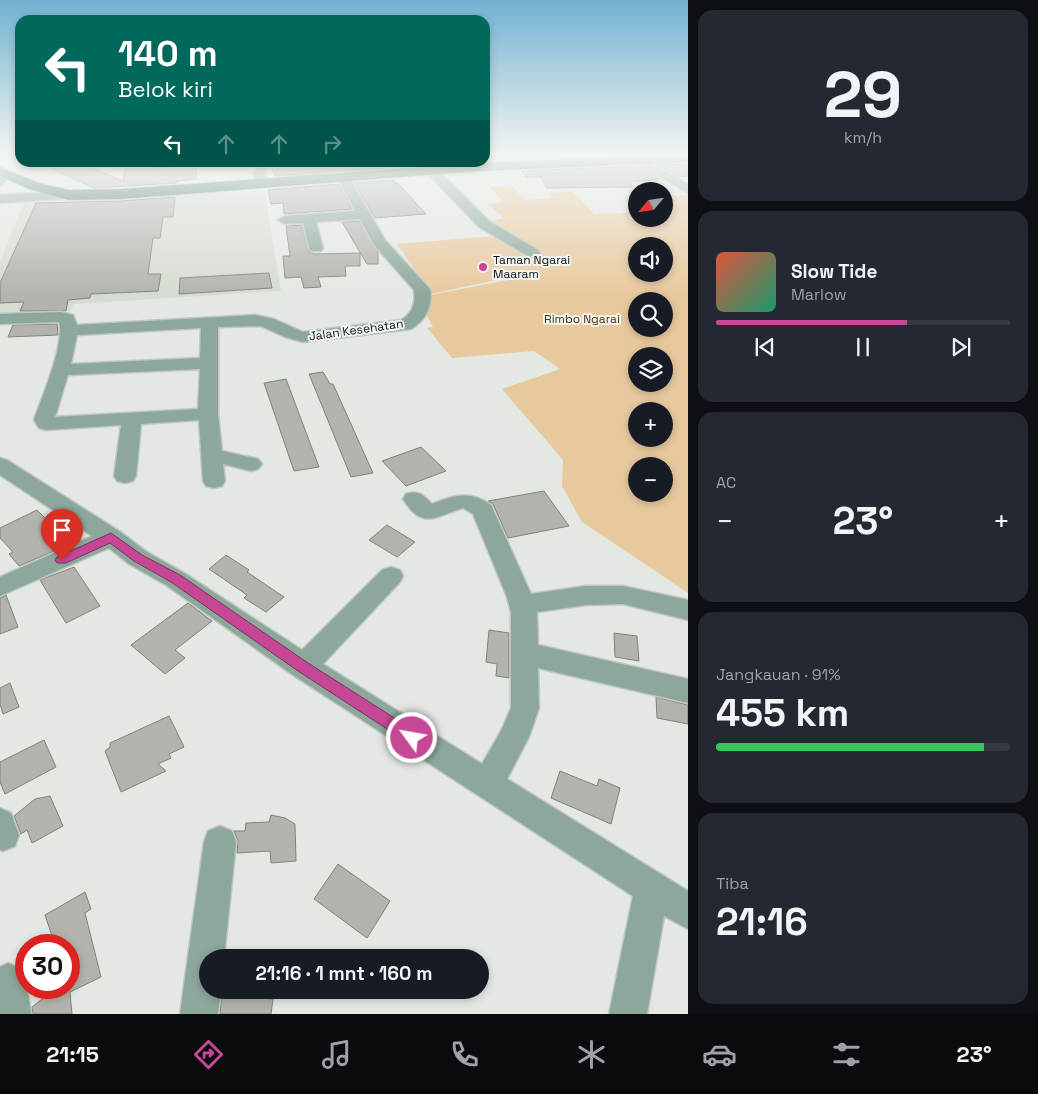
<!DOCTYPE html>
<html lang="id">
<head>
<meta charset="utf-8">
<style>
  body { margin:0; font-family:"Space Grotesk",sans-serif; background:#242831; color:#f1f3f6; height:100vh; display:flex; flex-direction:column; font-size:19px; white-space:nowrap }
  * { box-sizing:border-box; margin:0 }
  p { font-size:16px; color:#9ea1a6 }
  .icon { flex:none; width:28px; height:28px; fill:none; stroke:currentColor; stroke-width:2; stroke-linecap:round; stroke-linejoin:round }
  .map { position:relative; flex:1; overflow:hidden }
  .drawer { display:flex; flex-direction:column; gap:10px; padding:10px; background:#0d0f14; width:350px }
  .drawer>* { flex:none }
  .banner { position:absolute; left:15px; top:15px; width:475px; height:152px; border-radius:15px; box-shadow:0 2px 8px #0003; background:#00695c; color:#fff; overflow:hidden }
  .needle { width:32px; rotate:241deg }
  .buttons { position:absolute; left:628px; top:182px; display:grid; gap:10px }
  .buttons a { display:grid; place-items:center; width:45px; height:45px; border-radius:50%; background:#171b24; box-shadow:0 2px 8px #0003; font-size:25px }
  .speed { position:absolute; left:15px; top:934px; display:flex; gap:10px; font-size:25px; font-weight:700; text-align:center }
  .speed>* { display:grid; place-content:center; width:65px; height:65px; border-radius:50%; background:#171b24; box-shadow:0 2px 8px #0003; line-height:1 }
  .speed .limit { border:8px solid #d22; background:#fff; color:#111 }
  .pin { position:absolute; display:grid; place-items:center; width:42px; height:42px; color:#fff; margin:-51px -21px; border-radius:50% 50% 50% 0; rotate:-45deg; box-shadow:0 0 5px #0007 }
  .pin .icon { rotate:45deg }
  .me { position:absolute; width:55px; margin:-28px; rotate:302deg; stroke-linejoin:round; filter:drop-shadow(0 0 4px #0008) }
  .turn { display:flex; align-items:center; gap:18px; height:105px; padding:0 20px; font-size:22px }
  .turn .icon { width:65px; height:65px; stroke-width:2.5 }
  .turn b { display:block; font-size:35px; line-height:42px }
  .lanes { display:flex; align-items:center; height:48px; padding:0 20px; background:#0003; justify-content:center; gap:25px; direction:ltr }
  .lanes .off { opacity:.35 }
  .big { font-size:38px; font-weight:700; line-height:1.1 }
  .drawer .card { flex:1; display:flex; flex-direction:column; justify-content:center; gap:8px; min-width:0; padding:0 18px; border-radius:15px; background:#242831 }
  .drawer .dial { align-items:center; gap:0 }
  .dial b { font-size:65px; line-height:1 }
  .song { display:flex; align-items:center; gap:15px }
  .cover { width:60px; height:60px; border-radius:8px; background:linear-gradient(135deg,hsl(10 70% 55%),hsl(160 70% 35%)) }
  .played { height:5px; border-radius:2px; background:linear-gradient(90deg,#c64795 65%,#363941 65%) }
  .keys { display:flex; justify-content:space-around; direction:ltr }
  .heat { display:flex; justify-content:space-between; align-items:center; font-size:28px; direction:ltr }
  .charge { height:8px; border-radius:4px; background:linear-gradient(90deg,#34c759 91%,#363941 0) }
  .trip { position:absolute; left:199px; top:949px; width:290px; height:50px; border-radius:25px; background:#171b24; box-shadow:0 2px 8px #0003; font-weight:700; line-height:50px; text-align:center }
  .dock { display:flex; height:80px; justify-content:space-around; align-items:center; background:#090b0e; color:#9ea1a6 }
  .dock .icon { width:35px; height:35px }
  .dock .on { color:#c64795 }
  .dock b { font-size:22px; color:#f1f3f6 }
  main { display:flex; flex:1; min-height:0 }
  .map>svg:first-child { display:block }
  .built { fill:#d5dcd1 }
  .green { fill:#e8c99e; fill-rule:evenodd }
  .building { fill:#b3b3ad; stroke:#82827d }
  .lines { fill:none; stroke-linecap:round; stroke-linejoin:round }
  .minor-casing { stroke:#c2c5c1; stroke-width:3 }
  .major-casing { stroke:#c2c5c1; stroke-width:2 }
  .minor { fill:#8ca89b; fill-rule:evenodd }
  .major { fill:#3e735d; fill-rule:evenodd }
  .route { fill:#c64795; stroke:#812e61 }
  .poi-dot { fill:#c64795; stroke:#f1f5f0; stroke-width:2 }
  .labels { text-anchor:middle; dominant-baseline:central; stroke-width:4; stroke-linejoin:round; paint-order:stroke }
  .far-poi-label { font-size:12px; fill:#0f100f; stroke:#f1f5f0; text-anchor:start }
  .far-park-label { font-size:12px; fill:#4d3409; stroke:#f1f5f0 }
  .far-street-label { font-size:12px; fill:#0f100f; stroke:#f1f5f0 }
</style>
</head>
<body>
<main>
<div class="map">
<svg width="688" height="1014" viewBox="0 0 688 1014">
  <rect width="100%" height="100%" fill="#e4e8e3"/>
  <!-- built -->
  <path class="built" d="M 264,190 L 281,291 L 73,304 L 71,311 L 0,315 L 0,261 L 24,202 Z"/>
  <!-- green -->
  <path class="green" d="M 512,186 L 525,200 L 553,198 L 550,193 L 572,191 L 594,214 L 628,213 L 627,212 L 636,210 L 636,219 L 664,219 L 664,196 L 688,195 L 688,593 L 582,522 L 562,486 L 563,460 L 502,389 L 560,369 L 534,351 L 452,358 L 427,328 L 433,327 L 426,314 L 425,296 L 508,280 L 496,280 L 427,295 L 424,283 L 397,244 L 507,235 L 491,221 L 504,218 L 488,204 L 503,202 L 490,187 ZM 636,246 L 664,246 L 664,274 L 636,274 ZM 636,301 L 664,301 L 664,329 L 636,329 ZM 636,356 L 664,356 L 664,384 L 636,384 ZM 636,411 L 664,411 L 664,439 L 636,439 ZM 636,466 L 664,466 L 664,494 L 636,494 Z"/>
  <!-- building -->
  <path class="building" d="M 511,155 L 558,155 L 561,157 L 514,160 Z
    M 37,162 L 79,162 L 123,181 L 125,169 L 196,166 L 196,179 L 177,181 L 176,183 L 94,188 Z
    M 326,162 L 384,162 L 387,168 L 275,176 L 271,167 Z
    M 688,164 L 688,176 L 679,177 L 658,165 Z
    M 638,166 L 660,179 L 629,182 L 633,187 L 547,188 L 541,177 L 526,177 L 522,171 Z
    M 393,180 L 395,183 L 398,183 L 426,214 L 375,218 L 354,183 Z
    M 339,184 L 352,209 L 284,214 L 283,203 L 271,204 L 268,190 Z
    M 175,197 L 173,217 L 163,217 L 160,238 L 153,238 L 148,274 L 161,274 L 158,291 L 91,294 L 90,298 L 68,300 L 66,311 L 20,311 L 24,302 L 0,303 L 0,283 L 36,203 L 121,201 Z
    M 359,221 L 378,252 L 378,264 L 367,264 L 342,222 Z
    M 302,225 L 309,252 L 314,254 L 360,253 L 360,266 L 345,266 L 346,276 L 318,277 L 321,287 L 304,288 L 301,277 L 285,278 L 283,256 L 290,256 L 286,226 Z
    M 269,273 L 272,288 L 179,294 L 180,278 Z
    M 57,324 L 58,335 L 8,337 L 13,325 Z
    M 323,372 L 330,384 L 333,384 L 373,473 L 351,477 L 309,374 Z
    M 286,379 L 319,467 L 294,471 L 264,383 Z
    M 421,447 L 446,471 L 406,486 L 382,461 Z
    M 544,491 L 569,526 L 508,538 L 493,504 L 488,501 Z
    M 37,510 L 55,528 L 44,533 L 52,543 L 49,545 L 54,551 L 19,566 L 9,554 L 13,552 L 0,538 L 0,528 Z
    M 387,525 L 415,542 L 397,557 L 369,540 Z
    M 226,555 L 249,570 L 247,572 L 284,597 L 266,612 L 244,598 L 247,595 L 209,569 Z
    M 74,567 L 100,606 L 66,623 L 40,580 Z
    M 6,595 L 18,627 L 0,634 L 0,598 Z
    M 188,603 L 212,621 L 175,650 L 185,658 L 165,674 L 131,645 Z
    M 489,630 L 509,633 L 509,678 L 496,676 L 497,664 L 486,662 Z
    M 614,633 L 637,636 L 639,661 L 615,657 Z
    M 10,683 L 19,707 L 3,714 L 0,704 L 0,688 Z
    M 656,697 L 688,705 L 688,724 L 657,718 Z
    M 169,716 L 184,747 L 169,754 L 171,758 L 158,764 L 166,771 L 121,792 L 105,751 L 110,747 L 110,743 Z
    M 44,740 L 56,767 L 5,794 L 0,782 L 0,762 Z
    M 560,771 L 597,786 L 599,779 L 620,788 L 611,824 L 551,798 Z
    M 50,796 L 63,826 L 32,843 L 27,830 L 21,834 L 14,816 L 35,799 Z
    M 271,815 L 285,818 L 295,824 L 296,861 L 271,863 L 270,851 L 237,853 L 238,841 L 234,831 L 245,831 L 246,823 L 269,822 Z
    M 338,864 L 390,901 L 367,938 L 314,899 Z
    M 85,892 L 91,909 L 85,913 L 101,977 L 70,992 L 72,1014 L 33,1014 L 32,1007 L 56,988 L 69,988 L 69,945 L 55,945 L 45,915 Z
    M 222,994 L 273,999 L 271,1014 L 220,1014 Z"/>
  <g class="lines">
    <!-- minor casing -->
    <g class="minor-casing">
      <path id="minor" d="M 639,157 L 688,184 L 688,193 L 635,162 L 633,160 L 635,158 Z
        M 258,162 L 270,162 L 265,174 L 267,184 L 261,188 L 255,184 L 253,174 Z
        M 431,166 L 435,167 L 489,221 L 538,250 L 540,253 L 538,256 L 528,256 L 479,227 L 427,173 L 425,170 Z
        M 0,169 L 5,169 L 7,172 L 6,181 L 0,185 Z
        M 343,173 L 349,177 L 385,240 L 430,289 C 433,306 426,320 411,329 L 303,342 L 285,337 L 261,326 L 218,327 L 218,414 L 222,451 L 258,459 L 262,464 L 258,469 L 251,471 L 223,464 L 225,481 L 222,486 L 214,488 L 206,486 L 203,481 L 199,420 L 141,424 L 136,476 L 133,481 L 125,483 L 117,481 L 114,476 L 121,425 L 46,430 L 39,428 L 34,420 C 42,397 65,344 59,322 L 0,324 L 0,314 L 61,312 L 73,315 L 77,325 L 255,315 L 274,319 L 303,332 L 401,320 C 413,313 416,303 414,290 L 374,245 L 360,219 L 316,222 L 323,248 L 321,251 L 311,251 L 309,248 L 303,223 L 285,224 L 278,220 L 285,216 L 355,211 L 337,177 ZM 201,328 L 200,358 L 71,364 L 77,335 ZM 200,369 L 198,409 L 55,417 L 68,375 Z
        M 69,191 L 73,192 L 75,195 L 73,198 L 0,203 L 0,195 Z
        M 0,458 L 7,460 L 119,531 L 147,552 L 184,573 L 302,650 L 382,570 L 391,567 L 400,570 L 403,576 L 400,582 L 323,664 L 482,764 L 501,731 L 511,708 L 511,612 L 507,597 L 473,514 L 463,508 C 436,516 423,531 403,499 L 406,494 C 419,490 423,495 432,504 C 454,495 470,490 491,505 L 531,594 L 586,586 L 623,586 L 688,600 L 688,620 L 623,604 L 586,605 L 537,612 L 538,645 L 688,679 L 688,703 L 538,668 L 539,708 L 529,737 L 507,779 L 688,891 L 688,929 L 664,916 L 647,1014 L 609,1014 L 633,896 L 293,675 L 166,585 L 129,564 L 109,548 L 0,596 L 0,577 L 92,536 L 0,475 Z
        M 0,808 L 11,813 L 19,835 L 15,846 L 3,851 L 0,850 Z
        M 220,826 L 232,831 L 236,842 L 224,958 L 208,958 L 208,990 L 221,990 L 218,1014 L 180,1014 L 204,842 L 208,831 Z
        M 8,963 L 21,969 L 26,981 L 31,1014 L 0,1014 L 0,967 Z"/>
    </g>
    <!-- major casing -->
    <g class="major-casing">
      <path id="major" d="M 656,155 L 688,155 L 688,162 L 479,171 L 121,199 L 69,200 L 29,189 L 0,176 L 0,167 L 39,183 L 69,190 L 121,189 L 479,163 Z"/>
    </g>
    <!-- minor -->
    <use href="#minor" class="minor"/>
    <!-- major -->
    <use href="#major" class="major"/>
  </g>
  <!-- sky -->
  <linearGradient id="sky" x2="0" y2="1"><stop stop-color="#71b2d1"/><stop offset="0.52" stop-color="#f3f5f2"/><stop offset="1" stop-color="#f3f5f2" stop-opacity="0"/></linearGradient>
  <rect width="688" height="297" fill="url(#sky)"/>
  <!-- route -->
  <path class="route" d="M 111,533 L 142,555 L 180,575 L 308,663 L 418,733 L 420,738 L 418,742 L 412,744 L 407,742 L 298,671 L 171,582 L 134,561 L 110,543 L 66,563 L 57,563 L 55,560 L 57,557 Z"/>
  <!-- markers -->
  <circle class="poi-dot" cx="483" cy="267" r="5"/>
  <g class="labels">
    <!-- far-poi labels -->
    <g class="far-poi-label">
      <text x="493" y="260">Taman Ngarai<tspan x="493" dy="14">Maaram</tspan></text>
    </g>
    <!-- far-park labels -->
    <g class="far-park-label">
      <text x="582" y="319">Rimbo Ngarai</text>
    </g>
    <!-- far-street labels -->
    <g class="far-street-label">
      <text transform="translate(356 330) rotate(-8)">Jalan Kesehatan</text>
    </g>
  </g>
</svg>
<div class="buttons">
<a><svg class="needle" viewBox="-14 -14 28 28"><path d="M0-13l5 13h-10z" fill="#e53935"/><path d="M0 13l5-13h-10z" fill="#9ea1a6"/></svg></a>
<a><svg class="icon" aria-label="sound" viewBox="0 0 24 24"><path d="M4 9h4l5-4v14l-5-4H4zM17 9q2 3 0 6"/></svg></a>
<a><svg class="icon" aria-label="search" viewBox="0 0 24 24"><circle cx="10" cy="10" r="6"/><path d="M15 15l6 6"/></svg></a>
<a><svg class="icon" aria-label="layers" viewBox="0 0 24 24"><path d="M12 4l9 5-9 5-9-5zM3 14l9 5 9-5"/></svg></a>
<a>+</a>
<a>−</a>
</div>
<div class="speed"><div class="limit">30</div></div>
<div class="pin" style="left:62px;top:560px;background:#d93025"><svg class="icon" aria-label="arrive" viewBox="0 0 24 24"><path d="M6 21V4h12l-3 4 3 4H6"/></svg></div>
<svg class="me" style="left:412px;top:738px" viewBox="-20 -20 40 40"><circle r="17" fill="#c64795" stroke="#fff" stroke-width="3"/><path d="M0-11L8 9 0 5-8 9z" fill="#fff"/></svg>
<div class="trip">21:16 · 1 mnt · 160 m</div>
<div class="banner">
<div class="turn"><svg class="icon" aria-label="left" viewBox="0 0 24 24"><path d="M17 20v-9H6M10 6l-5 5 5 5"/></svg><div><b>140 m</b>Belok kiri</div></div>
<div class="lanes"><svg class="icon" aria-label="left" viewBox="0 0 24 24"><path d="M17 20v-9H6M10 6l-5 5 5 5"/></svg><svg class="icon off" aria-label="ahead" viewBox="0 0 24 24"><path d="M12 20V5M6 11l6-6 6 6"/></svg><svg class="icon off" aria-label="ahead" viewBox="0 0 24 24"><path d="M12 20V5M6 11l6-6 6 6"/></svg><svg class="icon off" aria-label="right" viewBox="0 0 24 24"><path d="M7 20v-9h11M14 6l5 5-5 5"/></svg></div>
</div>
</div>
<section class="drawer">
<div class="card dial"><b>29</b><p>km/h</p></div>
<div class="card">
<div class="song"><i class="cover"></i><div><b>Slow Tide</b><p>Marlow</p></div></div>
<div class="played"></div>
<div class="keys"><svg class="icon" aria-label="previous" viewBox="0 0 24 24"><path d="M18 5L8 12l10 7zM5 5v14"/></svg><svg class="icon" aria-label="pause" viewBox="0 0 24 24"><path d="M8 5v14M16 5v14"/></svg><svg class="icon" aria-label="next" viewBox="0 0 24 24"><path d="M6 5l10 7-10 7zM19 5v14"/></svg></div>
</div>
<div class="card"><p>AC</p>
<div class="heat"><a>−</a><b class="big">23°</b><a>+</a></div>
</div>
<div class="card"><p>Jangkauan · 91%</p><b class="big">455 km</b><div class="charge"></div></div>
<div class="card"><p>Tiba</p><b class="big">21:16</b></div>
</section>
</main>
<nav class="dock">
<b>21:15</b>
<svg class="icon on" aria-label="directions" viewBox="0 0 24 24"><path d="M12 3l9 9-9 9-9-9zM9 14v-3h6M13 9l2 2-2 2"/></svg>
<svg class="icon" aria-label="music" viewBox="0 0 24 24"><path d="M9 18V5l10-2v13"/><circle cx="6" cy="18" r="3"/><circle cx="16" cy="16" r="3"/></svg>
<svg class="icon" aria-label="phone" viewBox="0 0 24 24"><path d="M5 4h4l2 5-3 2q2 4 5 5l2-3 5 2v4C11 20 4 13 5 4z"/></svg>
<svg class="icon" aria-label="climate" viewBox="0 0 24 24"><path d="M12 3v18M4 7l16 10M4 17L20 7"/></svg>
<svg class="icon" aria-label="car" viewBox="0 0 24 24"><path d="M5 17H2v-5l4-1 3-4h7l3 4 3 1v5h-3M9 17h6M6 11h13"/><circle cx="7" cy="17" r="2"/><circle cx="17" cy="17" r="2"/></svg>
<svg class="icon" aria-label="filters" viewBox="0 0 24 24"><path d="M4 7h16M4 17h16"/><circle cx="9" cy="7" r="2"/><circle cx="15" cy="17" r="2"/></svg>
<b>23°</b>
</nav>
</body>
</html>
